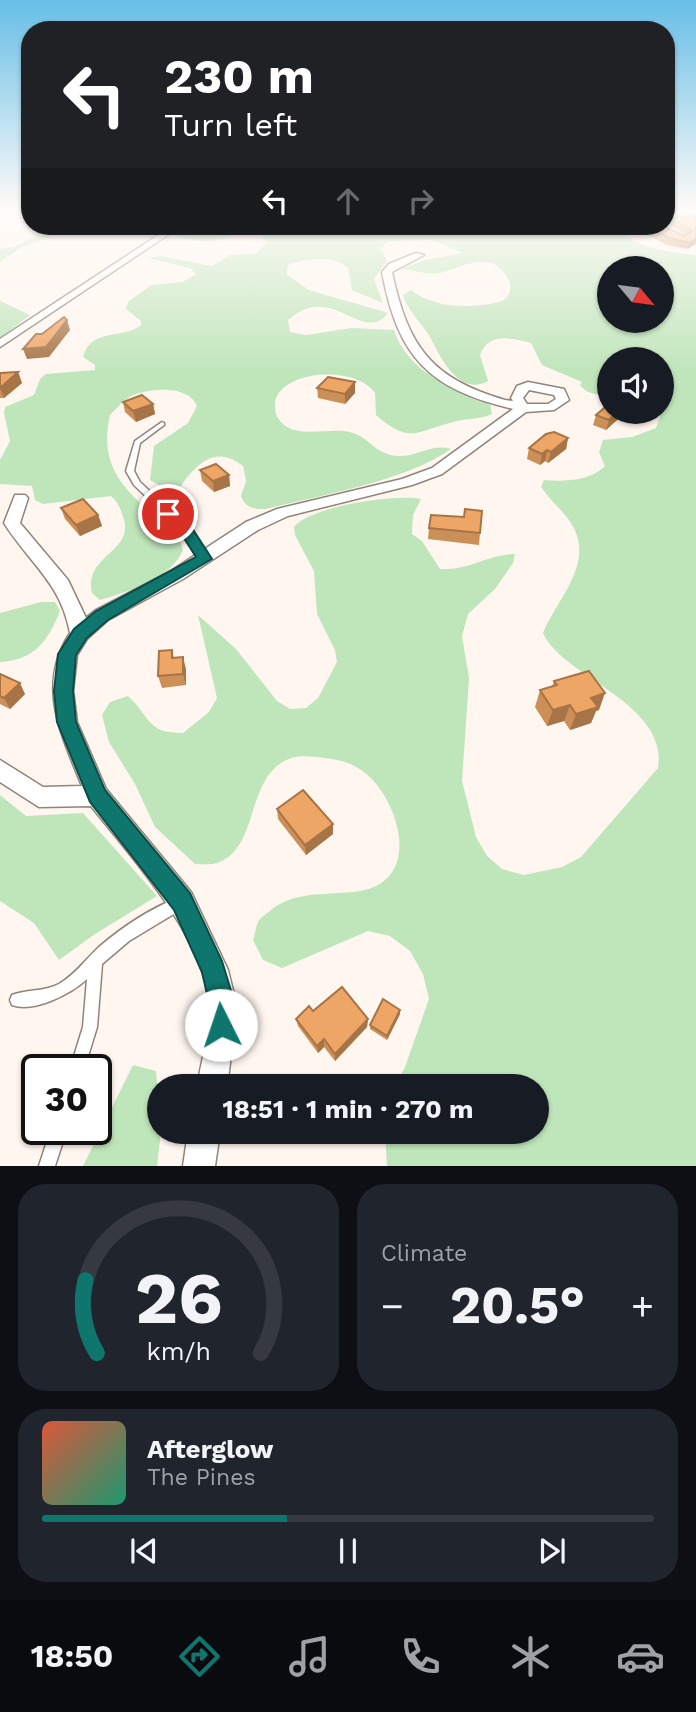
<!DOCTYPE html>
<html lang="en">
<head>
<meta charset="utf-8">
<style>
  body { margin:0; font-family:"Work Sans",sans-serif; background:#20242c; color:#f1f3f6; height:100vh; display:flex; flex-direction:column; font-size:26px; white-space:nowrap }
  * { box-sizing:border-box; margin:0 }
  p { font-size:23px; color:#9ea1a6 }
  .icon { flex:none; width:38px; height:38px; fill:none; stroke:currentColor; stroke-width:2; stroke-linecap:round; stroke-linejoin:round }
  .map { position:relative; height:1166px; overflow:hidden }
  .panel { display:flex; flex-direction:column; gap:18px; padding:18px; background:#0d0f14; flex:1 }
  .panel>* { flex:none }
  .guide { position:absolute; left:21px; top:21px; width:654px; height:214px; border-radius:28px; box-shadow:0 2px 5px #0004; background:#202124; color:#fff; overflow:hidden }
  .needle { width:46px; rotate:119deg }
  .fabs { position:absolute; left:597px; top:256px; display:grid; gap:14px }
  .fabs a { display:grid; place-items:center; width:77px; height:77px; border-radius:50%; background:#171b24; box-shadow:0 2px 5px #0004; font-size:35px }
  .speed { position:absolute; left:21px; top:1054px; display:flex; gap:14px; font-size:35px; font-weight:700; text-align:center }
  .speed>* { display:grid; place-content:center; width:91px; height:91px; border-radius:50%; background:#171b24; box-shadow:0 2px 5px #0004; line-height:1 }
  .speed .limit { border:4px solid #111; border-radius:10px; background:#fff; color:#111 }
  .pin { position:absolute; display:grid; place-items:center; width:60px; height:60px; color:#fff; margin:-30px; border:4px solid #fff; border-radius:50%; box-shadow:0 2px 7px #0007 }
  .me { position:absolute; width:77px; margin:-38px; rotate:356deg; stroke-linejoin:round; filter:drop-shadow(0 0 5px #0008) }
  .turn { display:flex; align-items:center; gap:24px; height:147px; padding:0 28px; font-size:32px }
  .turn .icon { width:91px; height:91px; stroke-width:2.5 }
  .turn b { display:block; font-size:49px; line-height:60px }
  .lanes { display:flex; align-items:center; height:66px; padding:0 28px; background:#0003; justify-content:center; gap:35px; direction:ltr }
  .lanes .off { opacity:.35 }
  .big { font-size:52px; font-weight:700; line-height:1.1 }
  .panel .card { flex:1; display:flex; flex-direction:column; justify-content:center; gap:10px; min-width:0; padding:0 24px; border-radius:28px; background:#20242c }
  .panel .dial { align-items:center; gap:0 }
  .dial svg { height:182px; overflow:visible; fill:none; stroke:#363941; stroke-width:7; stroke-linecap:round; text-anchor:middle }
  .dial text { fill:#f1f3f6; stroke:none }
  .song { display:flex; align-items:center; gap:21px }
  .cover { width:84px; height:84px; border-radius:10px; background:linear-gradient(135deg,hsl(10 70% 55%),hsl(160 70% 35%)) }
  .played { height:7px; border-radius:4px; background:linear-gradient(90deg,#0f766e 40%,#363941 40%) }
  .keys { display:flex; justify-content:space-around; direction:ltr }
  .heat { display:flex; justify-content:space-between; align-items:center; font-size:38px; direction:ltr }
  .panel .tiles { flex:1; display:grid; gap:18px; grid-template-columns:1fr 1fr }
  .card:last-child { grid-column:span 2 }
  .trip { position:absolute; left:147px; top:1074px; width:402px; height:70px; border-radius:35px; background:#171b24; box-shadow:0 2px 5px #0004; font-weight:700; line-height:70px; text-align:center }
  .tabs { display:flex; height:112px; justify-content:space-around; align-items:center; background:#090b0e; color:#9ea1a6 }
  .tabs .icon { width:49px; height:49px }
  .tabs .on { color:#0f766e }
  .tabs b { font-size:32px; color:#f1f3f6 }
  .map>svg:first-child { display:block }
  .green { fill:#bfe5ba; fill-rule:evenodd }
  .lines { fill:none; stroke-linecap:round; stroke-linejoin:round }
  .service-casing { stroke:#91847a; stroke-width:3 }
  .minor-casing { stroke:#91847a; stroke-width:3 }
  .service { fill:#fff; fill-rule:evenodd }
  .minor { fill:#fff; fill-rule:evenodd }
  .wall { fill:#cd8f58 }
  .shaded-wall { fill:#a77447 }
  .building { fill:#eea666; stroke:#a77447; stroke-width:2 }
  .route { fill:#0f766e; stroke:#0a4d48; stroke-width:2 }
</style>
</head>
<body>
<div class="map">
<svg width="696" height="1166" viewBox="0 0 696 1166">
  <rect width="100%" height="100%" fill="#fff6ef"/>
  <!-- green -->
  <path class="green" d="M 38,226 L 69,226 L 65,232 L 22,247 L 0,262 L 0,249 L 14,247 L 37,235 Z
    M 188,226 L 278,230 L 294,226 L 621,226 C 631,250 673,252 696,255 L 696,1166 L 387,1166 L 385,1132 L 537,1132 L 537,1087 L 394,1087 L 405,1067 L 429,999 L 423,974 L 410,951 L 390,936 L 368,931 L 282,968 L 263,960 L 253,940 C 255,934 256,925 259,920 C 262,916 268,913 271,910 C 309,880 364,907 390,875 C 414,845 388,785 358,768 C 345,760 332,759 317,757 C 304,756 293,755 281,763 C 246,786 258,849 217,863 C 211,865 202,864 195,864 L 155,827 L 135,784 L 109,742 L 102,715 L 110,702 L 128,696 C 151,717 146,733 183,733 L 209,712 L 217,698 L 198,615 L 236,649 L 277,701 L 290,709 L 306,708 L 318,698 L 337,662 L 335,650 L 317,614 L 314,571 L 295,535 L 294,527 C 310,506 396,494 421,499 L 413,515 L 412,534 L 422,541 L 440,569 C 468,571 489,554 515,554 L 513,563 L 495,589 L 468,614 L 462,636 L 469,678 L 462,781 L 476,837 L 487,856 L 502,869 L 524,875 L 562,867 L 581,857 L 658,768 C 669,703 562,677 543,633 C 558,597 598,561 569,520 C 560,508 549,499 541,487 L 544,480 C 565,482 589,481 605,466 L 599,452 L 603,440 L 632,437 L 656,428 L 660,416 L 658,411 L 662,411 L 662,359 L 609,359 L 609,395 C 598,394 587,395 580,385 L 582,382 L 542,365 L 531,343 C 512,338 488,332 480,355 L 488,381 C 458,397 440,356 430,337 C 422,323 408,312 403,295 L 411,290 C 432,308 472,309 499,302 C 523,294 504,263 486,262 C 469,260 455,270 439,273 C 426,275 415,270 402,269 L 421,261 L 462,253 L 432,240 L 388,241 L 381,249 L 387,261 L 374,279 L 383,303 L 352,290 L 348,268 C 333,254 307,259 289,264 L 286,274 L 309,290 L 388,313 C 363,346 332,280 288,320 L 290,332 L 306,335 L 351,328 L 394,330 C 407,370 446,386 483,399 L 490,403 L 492,414 C 479,420 466,418 453,422 C 416,432 409,444 376,415 L 375,393 C 358,367 289,368 276,398 C 274,403 275,409 276,414 C 289,444 329,425 353,433 C 372,439 374,455 400,456 C 418,456 433,443 451,449 C 406,481 321,495 266,509 C 254,509 246,509 241,496 L 246,481 L 243,466 C 212,441 191,470 175,495 L 150,480 L 154,446 L 188,423 L 197,406 C 188,384 149,388 131,396 C 123,401 117,408 110,415 C 99,464 121,487 156,517 C 169,527 179,533 183,550 C 170,580 130,591 100,600 L 92,593 C 83,556 133,552 124,520 C 121,510 119,503 111,496 L 43,504 L 35,500 L 32,486 L 0,484 L 0,460 L 10,441 L 4,413 L 5,407 L 34,395 L 40,379 L 46,374 L 95,370 L 95,365 L 83,357 C 91,327 123,340 141,325 L 141,321 L 126,309 L 128,302 L 151,285 L 183,282 L 196,274 L 190,268 L 148,258 L 161,256 L 212,266 L 229,255 L 255,254 L 266,243 L 260,235 C 232,229 231,240 210,241 C 200,242 186,239 176,236 ZM 609,268 L 662,268 L 662,320 L 609,320 Z
    M 0,301 L 30,315 L 0,338 Z
    M 41,602 L 55,602 L 60,611 C 48,641 35,660 0,662 L 0,613 Z
    M 0,795 L 26,816 L 83,813 L 157,896 L 95,934 L 59,960 L 34,923 L 0,901 Z
    M 133,1065 L 156,1071 L 161,1132 L 157,1166 L 83,1166 Z"/>
  <g class="lines">
    <!-- service casing -->
    <g class="service-casing">
      <path id="service" d="M 162,422 L 164,423 L 164,425 L 140,443 L 134,471 L 140,482 L 188,527 L 208,559 L 207,561 L 201,561 L 182,531 L 134,485 L 126,471 L 135,441 Z
        M 177,898 L 182,899 L 183,904 L 182,909 L 129,941 L 102,964 L 97,1027 L 84,1069 L 70,1069 L 83,1027 L 87,979 C 71,994 34,1013 12,1005 L 10,1000 L 12,995 C 27,989 44,992 59,984 C 75,975 86,959 99,947 C 121,928 150,909 177,898 Z
        M 51,1129 L 67,1129 L 55,1166 L 39,1166 Z"/>
    </g>
    <!-- minor casing -->
    <g class="minor-casing">
      <path id="minor" d="M 681,211 L 696,211 L 696,215 L 682,213 Z
        M 172,226 L 181,226 L 0,347 L 0,339 Z
        M 416,253 L 424,255 L 392,272 C 408,347 431,378 505,400 L 513,401 L 511,398 L 517,386 L 528,382 L 564,389 L 569,400 L 554,410 L 526,412 L 442,474 L 412,485 L 288,516 L 258,530 L 183,579 L 108,620 L 87,639 L 77,655 L 73,691 L 77,722 L 106,789 L 191,892 L 228,970 L 237,1007 L 227,1087 L 197,1087 C 201,1062 210,1033 209,1007 C 207,939 132,858 91,806 L 39,807 L 0,782 L 0,760 L 43,787 L 82,786 C 61,734 36,685 70,633 C 61,583 30,564 4,523 L 15,495 L 25,495 L 28,498 L 20,523 L 68,580 L 86,618 L 96,610 L 171,571 L 246,522 L 277,509 L 402,479 L 432,468 L 513,409 C 429,389 398,358 382,272 L 389,264 ZM 529,390 L 554,395 L 556,399 L 548,404 L 527,404 L 523,398 Z
        M 188,1132 L 220,1132 L 215,1166 L 183,1166 Z"/>
    </g>
    <!-- service -->
    <use href="#service" class="service"/>
    <!-- minor -->
    <use href="#minor" class="minor"/>
  </g>
  <!-- wall -->
  <path class="wall" d="M 696,216 L 696,244 L 695,244 L 688,249 L 667,245 L 636,229 L 637,226 L 664,226 L 684,236 L 686,235 L 670,225 L 672,219 Z
    M 18,372 L 22,383 L 4,398 L 0,398 L 0,373 Z
    M 355,382 L 355,393 L 345,404 L 318,398 L 317,388 Z
    M 123,402 L 153,404 L 155,414 L 136,422 L 125,412 Z
    M 609,411 L 627,411 L 606,430 L 593,425 L 596,415 Z
    M 568,438 L 566,449 L 548,463 L 545,461 L 540,465 L 527,459 L 529,448 Z
    M 200,470 L 229,475 L 230,486 L 214,492 L 202,481 Z
    M 61,508 L 98,515 L 102,526 L 80,536 L 65,519 Z
    M 464,517 L 480,533 L 479,545 L 428,539 L 429,528 Z
    M 172,650 L 174,658 L 186,669 L 186,685 L 162,688 L 158,676 Z
    M 0,674 L 25,694 L 10,709 L 0,704 Z
    M 554,681 L 599,710 L 596,711 L 591,723 L 570,730 L 564,721 L 547,726 L 535,707 L 540,690 L 552,687 Z
    M 277,809 L 333,834 L 306,855 L 278,819 Z
    M 313,1011 L 368,1019 L 367,1027 L 335,1061 L 324,1047 L 318,1053 L 298,1026 L 296,1019 Z
    M 400,1014 L 387,1040 L 370,1029 L 370,1025 Z"/>
  <!-- shaded-wall -->
  <path class="shaded-wall" d="M 696,238 L 695,244 L 688,249 L 690,243 Z
    M 67,320 L 70,330 L 49,357 L 27,359 L 23,349 Z
    M 18,372 L 22,383 L 4,398 L 0,388 Z
    M 355,382 L 355,393 L 345,404 L 345,394 Z
    M 153,404 L 155,414 L 136,422 L 133,411 Z
    M 618,411 L 627,411 L 606,430 L 609,420 Z
    M 568,438 L 566,449 L 548,463 L 551,452 Z
    M 547,450 L 545,461 L 540,465 L 542,454 Z
    M 229,475 L 230,486 L 214,492 L 213,481 Z
    M 98,515 L 102,526 L 80,536 L 76,525 Z
    M 183,657 L 186,669 L 186,685 L 183,674 Z
    M 20,683 L 25,694 L 10,709 L 4,698 Z
    M 605,693 L 599,710 L 596,711 L 591,723 L 570,730 L 576,714 L 591,698 Z
    M 570,705 L 564,721 L 547,726 L 553,710 Z
    M 333,824 L 333,834 L 306,855 L 305,845 Z
    M 400,1010 L 400,1014 L 387,1040 L 387,1036 Z
    M 368,1019 L 367,1027 L 335,1061 L 335,1054 Z
    M 324,1039 L 324,1047 L 318,1053 L 317,1046 Z"/>
  <!-- building -->
  <path class="building" d="M 696,216 L 696,238 L 690,243 L 669,238 L 643,226 L 664,226 L 684,236 L 692,231 L 672,219 Z
    M 64,317 L 67,320 L 46,347 L 23,349 L 36,334 L 42,334 Z
    M 18,372 L 0,388 L 0,373 Z
    M 328,377 L 355,382 L 345,394 L 317,388 Z
    M 142,395 L 153,404 L 133,411 L 123,402 Z
    M 609,404 L 609,411 L 618,411 L 609,420 L 596,415 Z
    M 554,432 L 568,438 L 551,452 L 547,450 L 542,454 L 529,448 L 546,434 Z
    M 216,464 L 229,475 L 213,481 L 200,470 Z
    M 83,499 L 98,515 L 76,525 L 61,508 Z
    M 465,509 L 482,511 L 480,533 L 429,528 L 431,515 L 464,517 Z
    M 172,650 L 172,658 L 183,657 L 183,674 L 158,676 L 159,651 Z
    M 589,671 L 605,693 L 591,698 L 598,707 L 576,714 L 570,705 L 553,710 L 540,690 L 557,685 L 554,681 Z
    M 0,674 L 20,683 L 4,698 L 0,696 Z
    M 303,790 L 333,824 L 305,845 L 277,809 Z
    M 342,987 L 368,1019 L 335,1054 L 324,1039 L 317,1046 L 296,1019 L 309,1006 L 313,1011 Z
    M 383,999 L 400,1010 L 387,1036 L 370,1025 Z"/>
  <!-- sky -->
  <linearGradient id="sky" x2="0" y2="1"><stop stop-color="#67bee6"/><stop offset="0.56" stop-color="#fffbf8"/><stop offset="1" stop-color="#fffbf8" stop-opacity="0"/></linearGradient>
  <rect width="696" height="374" fill="url(#sky)"/>
  <!-- route -->
  <path class="route" d="M 168,509 L 190,525 L 212,559 L 108,620 L 87,638 L 76,655 L 73,691 L 76,722 L 105,790 L 190,893 L 222,961 L 236,1007 L 230,1034 L 221,1038 L 212,1034 L 208,1025 L 210,1007 L 202,972 L 174,910 L 90,802 L 57,722 L 54,691 L 58,654 L 74,629 L 96,611 L 196,557 L 180,532 L 161,514 Z"/>
</svg>
<div class="fabs">
<a><svg class="needle" viewBox="-14 -14 28 28"><path d="M0-13l5 13h-10z" fill="#e53935"/><path d="M0 13l5-13h-10z" fill="#9ea1a6"/></svg></a>
<a><svg class="icon" aria-label="sound" viewBox="0 0 24 24"><path d="M4 9h4l5-4v14l-5-4H4zM17 9q2 3 0 6"/></svg></a>
</div>
<div class="speed"><div class="limit">30</div></div>
<div class="pin" style="left:168px;top:514px;background:#d93025"><svg class="icon" aria-label="arrive" viewBox="0 0 24 24"><path d="M6 21V4h12l-3 4 3 4H6"/></svg></div>
<svg class="me" style="left:221px;top:1025px" viewBox="-20 -20 40 40"><circle r="19" fill="#fff"/><path d="M0-13L10 11 0 6-10 11z" fill="#0f766e"/></svg>
<div class="trip">18:51 · 1 min · 270 m</div>
<div class="guide">
<div class="turn"><svg class="icon" aria-label="left" viewBox="0 0 24 24"><path d="M17 20v-9H6M10 6l-5 5 5 5"/></svg><div><b>230 m</b>Turn left</div></div>
<div class="lanes"><svg class="icon" aria-label="left" viewBox="0 0 24 24"><path d="M17 20v-9H6M10 6l-5 5 5 5"/></svg><svg class="icon off" aria-label="ahead" viewBox="0 0 24 24"><path d="M12 20V5M6 11l6-6 6 6"/></svg><svg class="icon off" aria-label="right" viewBox="0 0 24 24"><path d="M7 20v-9h11M14 6l5 5-5 5"/></svg></div>
</div>
</div>
<section class="panel">
<div class="tiles">
<div class="card dial"><svg viewBox="0 0 100 80">
<path d="M14 69A42 42 0 1 1 86 69"/>
<path d="M14 69A42 42 0 0 1 9 37" stroke="#0f766e"/>
<text x="50" y="56" font-size="32" font-weight="700">26</text>
<text x="50" y="72" font-size="11">km/h</text>
</svg></div>
<div class="card"><p>Climate</p>
<div class="heat"><a>−</a><b class="big">20.5°</b><a>+</a></div>
</div>
<div class="card">
<div class="song"><i class="cover"></i><div><b>Afterglow</b><p>The Pines</p></div></div>
<div class="played"></div>
<div class="keys"><svg class="icon" aria-label="previous" viewBox="0 0 24 24"><path d="M18 5L8 12l10 7zM5 5v14"/></svg><svg class="icon" aria-label="pause" viewBox="0 0 24 24"><path d="M8 5v14M16 5v14"/></svg><svg class="icon" aria-label="next" viewBox="0 0 24 24"><path d="M6 5l10 7-10 7zM19 5v14"/></svg></div>
</div>
</div>
</section>
<nav class="tabs">
<b>18:50</b>
<svg class="icon on" aria-label="directions" viewBox="0 0 24 24"><path d="M12 3l9 9-9 9-9-9zM9 14v-3h6M13 9l2 2-2 2"/></svg>
<svg class="icon" aria-label="music" viewBox="0 0 24 24"><path d="M9 18V5l10-2v13"/><circle cx="6" cy="18" r="3"/><circle cx="16" cy="16" r="3"/></svg>
<svg class="icon" aria-label="phone" viewBox="0 0 24 24"><path d="M5 4h4l2 5-3 2q2 4 5 5l2-3 5 2v4C11 20 4 13 5 4z"/></svg>
<svg class="icon" aria-label="climate" viewBox="0 0 24 24"><path d="M12 3v18M4 7l16 10M4 17L20 7"/></svg>
<svg class="icon" aria-label="car" viewBox="0 0 24 24"><path d="M5 17H2v-5l4-1 3-4h7l3 4 3 1v5h-3M9 17h6M6 11h13"/><circle cx="7" cy="17" r="2"/><circle cx="17" cy="17" r="2"/></svg>
</nav>
</body>
</html>
